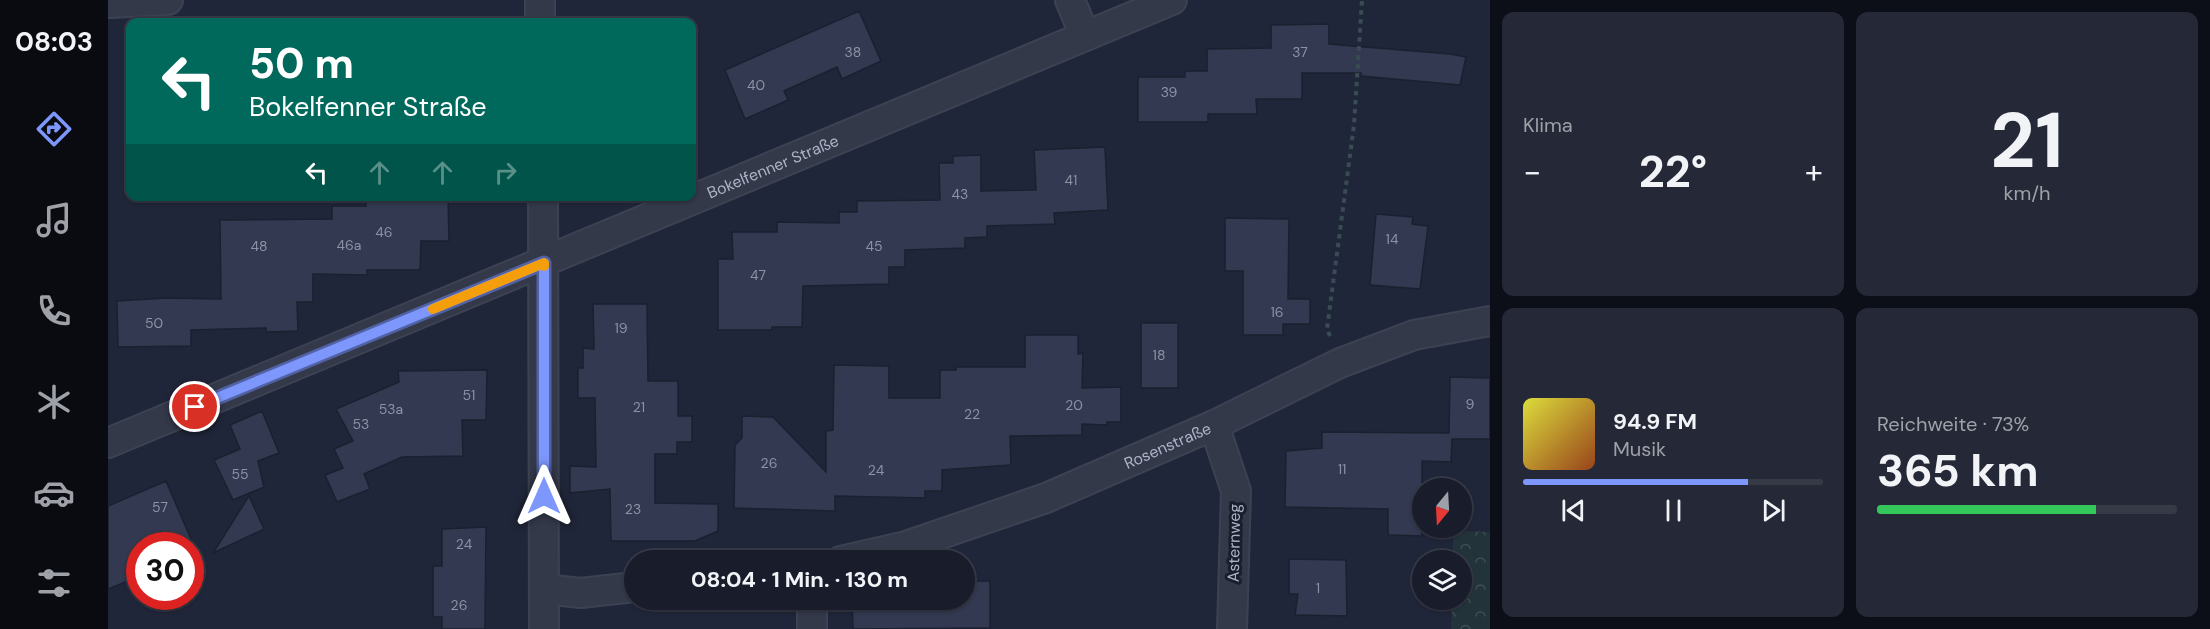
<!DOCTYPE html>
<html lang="de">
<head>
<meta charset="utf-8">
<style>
  body { margin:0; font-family:"DM Sans",sans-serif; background:#252937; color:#f1f3f6; height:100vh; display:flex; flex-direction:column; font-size:22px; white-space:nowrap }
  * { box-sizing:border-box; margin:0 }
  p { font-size:20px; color:#9fa1a9 }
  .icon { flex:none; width:33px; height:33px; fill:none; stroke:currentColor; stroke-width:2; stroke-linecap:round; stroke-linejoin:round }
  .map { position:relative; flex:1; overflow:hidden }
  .side { display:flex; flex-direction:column; gap:12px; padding:12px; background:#0d0f18; width:720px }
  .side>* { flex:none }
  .guide { position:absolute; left:18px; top:18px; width:570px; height:183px; border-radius:12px; box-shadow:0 2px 4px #0004,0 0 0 2px #363a47; background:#00695c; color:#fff; overflow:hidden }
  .needle { width:39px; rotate:198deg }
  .controls { position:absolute; left:1304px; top:478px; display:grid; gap:12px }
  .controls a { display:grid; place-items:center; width:60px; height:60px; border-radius:50%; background:#181c2b; box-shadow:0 2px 4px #0004,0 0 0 2px #363a47; font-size:30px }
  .speed { position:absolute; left:18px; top:532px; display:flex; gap:12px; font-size:30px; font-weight:700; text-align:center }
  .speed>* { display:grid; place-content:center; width:78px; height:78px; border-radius:50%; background:#181c2b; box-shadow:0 2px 4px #0004,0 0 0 2px #363a47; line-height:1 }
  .speed .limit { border:9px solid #d22; background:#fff; color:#111 }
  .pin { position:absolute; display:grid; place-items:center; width:51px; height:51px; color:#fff; margin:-26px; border:3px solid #fff; border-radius:50%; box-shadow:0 2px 6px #0007 }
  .me { position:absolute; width:66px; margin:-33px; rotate:0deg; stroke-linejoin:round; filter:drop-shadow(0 0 4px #0008) }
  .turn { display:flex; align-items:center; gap:21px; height:126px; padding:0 24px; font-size:27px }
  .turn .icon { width:78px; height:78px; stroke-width:2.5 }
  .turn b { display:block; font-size:42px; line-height:51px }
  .lanes { display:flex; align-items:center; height:57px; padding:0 24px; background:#0003; justify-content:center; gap:30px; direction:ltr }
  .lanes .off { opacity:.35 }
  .big { font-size:45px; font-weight:700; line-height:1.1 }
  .side .tile { flex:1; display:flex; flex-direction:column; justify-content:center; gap:9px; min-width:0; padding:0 21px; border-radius:12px; background:#252937 }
  .side .dial { align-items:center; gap:0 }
  .dial b { font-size:78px; line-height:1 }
  .song { display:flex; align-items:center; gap:18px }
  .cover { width:72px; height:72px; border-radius:9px; background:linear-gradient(135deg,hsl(60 70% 55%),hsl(20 70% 35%)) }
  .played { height:6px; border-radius:3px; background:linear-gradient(90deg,#7d97fc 75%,#363a47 75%) }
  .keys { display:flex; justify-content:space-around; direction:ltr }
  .heat { display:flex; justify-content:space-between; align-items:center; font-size:33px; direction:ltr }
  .charge { height:9px; border-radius:4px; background:linear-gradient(90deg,#34c759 73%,#363a47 0) }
  .side .tiles { flex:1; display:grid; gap:12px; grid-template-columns:repeat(2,1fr) }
  .trip { position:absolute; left:516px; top:550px; width:351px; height:60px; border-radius:30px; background:#181c2b; box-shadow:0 2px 4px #0004,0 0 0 2px #363a47; font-weight:700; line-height:60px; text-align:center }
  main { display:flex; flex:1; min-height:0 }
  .tab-bar { display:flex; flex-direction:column; width:108px; justify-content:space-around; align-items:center; background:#0a0b11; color:#9fa1a9 }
  .tab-bar .icon { width:42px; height:42px }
  .tab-bar .selected { color:#7d97fc }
  .tab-bar b { font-size:27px; color:#f1f3f6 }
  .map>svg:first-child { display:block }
  .park { fill:url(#park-crowns) }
  .building { fill:#323950; stroke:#1b2030; stroke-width:1.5 }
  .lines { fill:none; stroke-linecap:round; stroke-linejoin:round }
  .minor-casing { stroke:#3d4253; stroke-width:32 }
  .path { stroke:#3a4c53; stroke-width:4; stroke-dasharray:4.5 4.5; stroke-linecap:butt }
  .minor { stroke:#34394a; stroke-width:28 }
  .route-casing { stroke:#5162a4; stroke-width:15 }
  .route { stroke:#7d97fc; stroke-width:10 }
  .slow { stroke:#f59e0b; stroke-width:10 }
  .labels { text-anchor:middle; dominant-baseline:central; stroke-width:6; stroke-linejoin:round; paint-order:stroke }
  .number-label { font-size:14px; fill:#8d92a6 }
  .street-label { font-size:16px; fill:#aeb3c6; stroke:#191e2e }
</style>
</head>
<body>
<main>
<nav class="tab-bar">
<b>08:03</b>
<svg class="icon selected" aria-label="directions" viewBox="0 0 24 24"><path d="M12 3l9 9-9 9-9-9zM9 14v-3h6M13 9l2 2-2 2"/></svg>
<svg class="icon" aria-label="music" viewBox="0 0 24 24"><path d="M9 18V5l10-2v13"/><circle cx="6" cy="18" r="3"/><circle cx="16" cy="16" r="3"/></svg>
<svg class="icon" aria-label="phone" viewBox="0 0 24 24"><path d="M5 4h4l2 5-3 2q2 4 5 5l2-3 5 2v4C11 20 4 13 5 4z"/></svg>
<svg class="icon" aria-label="climate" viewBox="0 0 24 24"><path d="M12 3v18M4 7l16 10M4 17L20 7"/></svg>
<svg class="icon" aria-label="car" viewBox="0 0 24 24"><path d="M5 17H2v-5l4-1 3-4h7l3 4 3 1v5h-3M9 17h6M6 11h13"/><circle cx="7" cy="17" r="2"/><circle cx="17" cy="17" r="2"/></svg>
<svg class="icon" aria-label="filters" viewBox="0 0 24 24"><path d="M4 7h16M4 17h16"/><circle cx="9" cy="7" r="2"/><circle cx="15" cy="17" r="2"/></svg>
</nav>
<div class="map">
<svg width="1382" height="629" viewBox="0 0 1382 629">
  <defs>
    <pattern id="park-crowns" width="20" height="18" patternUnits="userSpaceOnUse" patternTransform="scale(1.5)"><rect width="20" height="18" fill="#22333a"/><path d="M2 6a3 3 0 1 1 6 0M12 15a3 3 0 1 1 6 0" fill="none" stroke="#404e55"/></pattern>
  </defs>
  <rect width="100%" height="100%" fill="#202639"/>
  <!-- park -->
  <path class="park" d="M 1345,531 L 1382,532 L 1382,629 L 1343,629 L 1344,600 L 1353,600 L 1353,561 L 1345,561 Z"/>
  <!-- building -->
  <path class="building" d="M 751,11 L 773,61 L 734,79 L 729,67 L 676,91 L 680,100 L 637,119 L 617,70 Z
    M 1221,24 L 1221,44 L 1342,54 L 1358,57 L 1352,85 L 1253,76 L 1253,73 L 1194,73 L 1194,99 L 1148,99 L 1149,114 L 1100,114 L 1100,122 L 1030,122 L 1030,77 L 1077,77 L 1077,71 L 1099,71 L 1099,49 L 1163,48 L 1163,25 Z
    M 997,147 L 1000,210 L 946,213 L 947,224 L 879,226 L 879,237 L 857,238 L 857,248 L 797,250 L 797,267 L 781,267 L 781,284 L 695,286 L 694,327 L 664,327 L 664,330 L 610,330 L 610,259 L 625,259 L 624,232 L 669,232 L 669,222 L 731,223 L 731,212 L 749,212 L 749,201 L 832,200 L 831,163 L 845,163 L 845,156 L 873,155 L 873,191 L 928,190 L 926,150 Z
    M 258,196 L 340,196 L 341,241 L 313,241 L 312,270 L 259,270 L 259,275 L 205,274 L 205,302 L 189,302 L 190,331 L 158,332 L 158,328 L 83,330 L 83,346 L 10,347 L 9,301 L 58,298 L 113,299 L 112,220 L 224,219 L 224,206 L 258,206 Z
    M 1268,214 L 1305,217 L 1304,224 L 1320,226 L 1312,289 L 1262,285 Z
    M 1117,218 L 1181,219 L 1180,299 L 1202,299 L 1202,324 L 1175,324 L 1175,335 L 1135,335 L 1135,271 L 1117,271 Z
    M 485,304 L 539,304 L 540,381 L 570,381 L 570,416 L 584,416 L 584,442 L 569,442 L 569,454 L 547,454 L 547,503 L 610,504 L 610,531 L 587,541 L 503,541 L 502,489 L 462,493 L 462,466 L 488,467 L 487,398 L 470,398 L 470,368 L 475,368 L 475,348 L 486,349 Z
    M 1033,323 L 1070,323 L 1070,388 L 1033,388 Z
    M 917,335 L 970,335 L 970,354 L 975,353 L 974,388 L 1013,387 L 1013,422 L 999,422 L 999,425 L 974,424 L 974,435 L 902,436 L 903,465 L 834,470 L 834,491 L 817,491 L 817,498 L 727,496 L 727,511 L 626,508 L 627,445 L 634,438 L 634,416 L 665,417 L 718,472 L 718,431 L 725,430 L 726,365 L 781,366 L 781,398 L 832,398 L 832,370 L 848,370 L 848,367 L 917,367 Z
    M 379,370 L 378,420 L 354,420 L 355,456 L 294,457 L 256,474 L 262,489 L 229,502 L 217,475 L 235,468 L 226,449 L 245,441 L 228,409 L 291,382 L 290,371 Z
    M 1342,377 L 1382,378 L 1382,439 L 1344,439 L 1343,462 L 1314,461 L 1314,536 L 1280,535 L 1280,509 L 1177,507 L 1178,451 L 1214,448 L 1214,432 L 1341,433 Z
    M 154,411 L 171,453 L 150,461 L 156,487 L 125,500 L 106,460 L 132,449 L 122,425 Z
    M 58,481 L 86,546 L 32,546 L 32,576 L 0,589 L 0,506 Z
    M 141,496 L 156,529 L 105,553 Z
    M 378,527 L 377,629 L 334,629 L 334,617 L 325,617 L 325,566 L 334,566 L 334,529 Z
    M 1181,559 L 1238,560 L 1239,616 L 1187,615 L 1190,594 L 1181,594 Z
    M 856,581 L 882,581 L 882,628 L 745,629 L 744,600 L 856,600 Z"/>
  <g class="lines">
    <!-- minor casing -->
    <g class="minor-casing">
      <g id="minor">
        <path d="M 2,0 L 2,3 L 60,0"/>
        <path d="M 432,0 L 432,22"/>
        <path d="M 962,0 L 977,36"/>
        <path d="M 435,196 L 436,629"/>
        <path d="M 1106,425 L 1128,491 L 1124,629"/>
        <path id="s1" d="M 0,443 L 1064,0"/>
        <path id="s2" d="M 732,561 L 798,546 L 938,498 L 1106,425 L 1232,363 L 1306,335 L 1382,321"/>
        <path d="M 436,589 L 473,593 L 526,587"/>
        <path d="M 704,600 L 704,629"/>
      </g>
    </g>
    <!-- path -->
    <path class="path" d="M 1222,336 L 1219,329 L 1246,125 L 1254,0"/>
    <!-- minor -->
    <use href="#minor" class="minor"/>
  </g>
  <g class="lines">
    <!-- route casing -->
    <g class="route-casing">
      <path id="route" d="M 87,407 L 436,263 L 436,496"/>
    </g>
    <!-- route -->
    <use href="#route" class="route"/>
    <!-- slow -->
    <path class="slow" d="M 325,309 L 436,263 L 436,266"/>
  </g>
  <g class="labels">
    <!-- number labels -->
    <g class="number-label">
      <text x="745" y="52">38</text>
      <text x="1192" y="52">37</text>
      <text x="648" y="85">40</text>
      <text x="1061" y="92">39</text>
      <text x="963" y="180">41</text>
      <text x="852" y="194">43</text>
      <text x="276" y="232">46</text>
      <text x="1284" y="239">14</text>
      <text x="241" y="245">46a</text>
      <text x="151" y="246">48</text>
      <text x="766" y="246">45</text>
      <text x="650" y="275">47</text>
      <text x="1169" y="312">16</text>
      <text x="46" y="323">50</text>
      <text x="513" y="328">19</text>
      <text x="1051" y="355">18</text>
      <text x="361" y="395">51</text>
      <text x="1362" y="404">9</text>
      <text x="966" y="405">20</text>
      <text x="531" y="407">21</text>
      <text x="283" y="409">53a</text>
      <text x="864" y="414">22</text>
      <text x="253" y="424">53</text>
      <text x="661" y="463">26</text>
      <text x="1234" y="469">11</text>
      <text x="768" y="470">24</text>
      <text x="132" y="474">55</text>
      <text x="52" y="507">57</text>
      <text x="525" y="509">23</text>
      <text x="356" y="544">24</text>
      <text x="1210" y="588">1</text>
      <text x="351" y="605">26</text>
    </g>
    <!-- street labels -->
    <g class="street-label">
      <text stroke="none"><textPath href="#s1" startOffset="720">Bokelfenner Straße</textPath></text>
      <text stroke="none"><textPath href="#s2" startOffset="348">Rosenstraße</textPath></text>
      <text transform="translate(1126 543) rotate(-89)">Asternweg</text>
    </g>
  </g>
</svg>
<div class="controls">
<a><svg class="needle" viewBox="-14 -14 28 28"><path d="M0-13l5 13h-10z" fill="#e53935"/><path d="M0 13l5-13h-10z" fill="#9fa1a9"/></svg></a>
<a><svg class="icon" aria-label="layers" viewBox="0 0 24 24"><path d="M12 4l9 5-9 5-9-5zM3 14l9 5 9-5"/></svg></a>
</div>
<div class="speed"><div class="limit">30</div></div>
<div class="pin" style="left:87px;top:407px;background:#d93025"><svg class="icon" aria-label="arrive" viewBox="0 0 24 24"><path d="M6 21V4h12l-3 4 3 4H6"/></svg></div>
<svg class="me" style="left:436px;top:496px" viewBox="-20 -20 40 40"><path d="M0-17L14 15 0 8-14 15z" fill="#7d97fc" stroke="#fff" stroke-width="4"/></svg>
<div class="trip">08:04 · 1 Min. · 130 m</div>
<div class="guide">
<div class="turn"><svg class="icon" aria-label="left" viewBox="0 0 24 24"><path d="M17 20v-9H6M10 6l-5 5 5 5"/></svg><div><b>50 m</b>Bokelfenner Straße</div></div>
<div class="lanes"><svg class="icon" aria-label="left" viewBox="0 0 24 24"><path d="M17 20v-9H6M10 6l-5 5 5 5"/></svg><svg class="icon off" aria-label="ahead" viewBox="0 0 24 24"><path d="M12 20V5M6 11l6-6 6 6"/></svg><svg class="icon off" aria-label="ahead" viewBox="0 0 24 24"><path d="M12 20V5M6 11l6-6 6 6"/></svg><svg class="icon off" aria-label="right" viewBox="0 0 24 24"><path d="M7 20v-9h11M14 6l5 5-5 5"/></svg></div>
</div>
</div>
<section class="side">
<div class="tiles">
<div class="tile"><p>Klima</p>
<div class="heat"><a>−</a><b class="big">22°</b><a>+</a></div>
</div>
<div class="tile dial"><b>21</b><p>km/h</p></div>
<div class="tile">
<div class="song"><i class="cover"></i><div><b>94.9 FM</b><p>Musik</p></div></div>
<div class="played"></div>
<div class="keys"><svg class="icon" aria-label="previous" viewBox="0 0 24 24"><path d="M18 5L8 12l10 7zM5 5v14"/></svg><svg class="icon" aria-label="pause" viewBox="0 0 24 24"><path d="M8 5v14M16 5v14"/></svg><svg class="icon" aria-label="next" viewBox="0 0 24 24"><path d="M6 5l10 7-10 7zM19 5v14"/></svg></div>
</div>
<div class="tile"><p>Reichweite · 73%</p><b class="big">365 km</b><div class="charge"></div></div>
</div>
</section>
</main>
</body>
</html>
